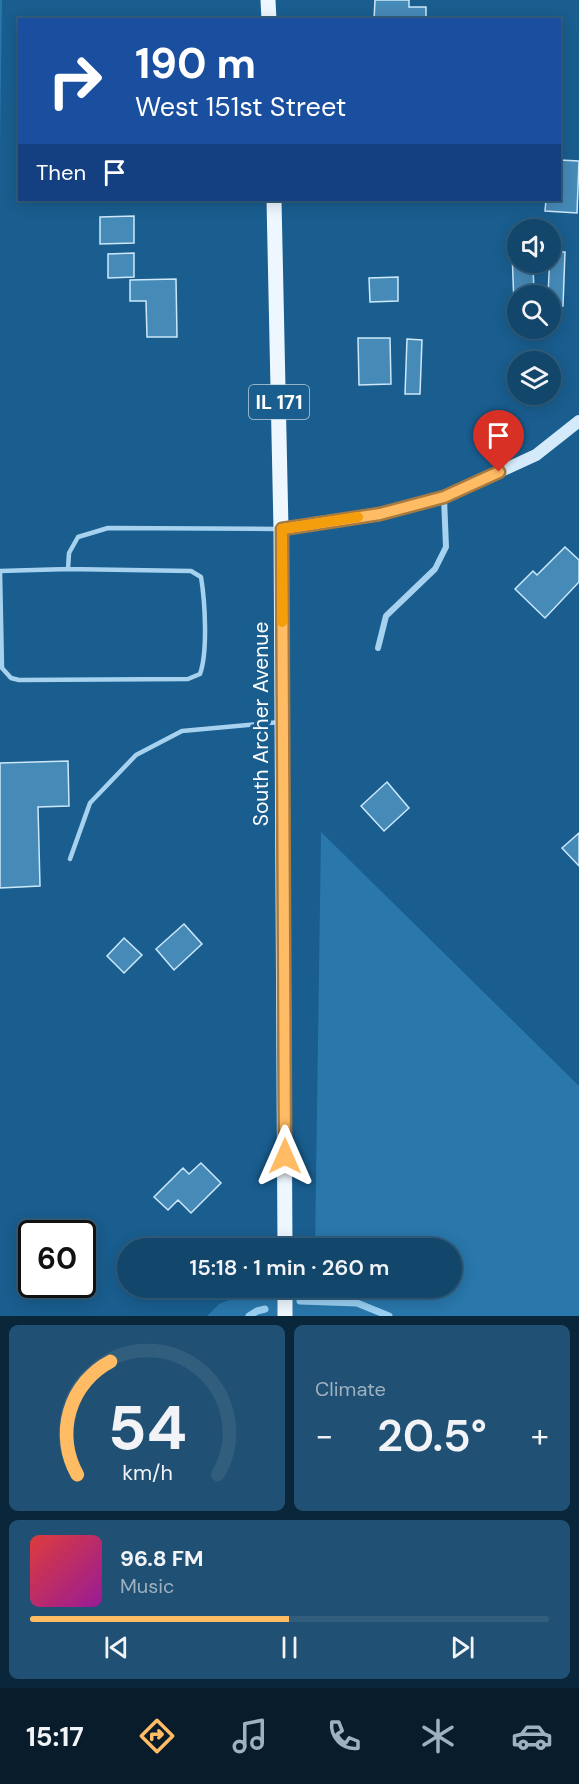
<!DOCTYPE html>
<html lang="en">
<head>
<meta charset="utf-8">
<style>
  body { margin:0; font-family:"DM Sans",sans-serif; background:#205073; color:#f1f3f6; height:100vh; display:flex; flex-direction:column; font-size:22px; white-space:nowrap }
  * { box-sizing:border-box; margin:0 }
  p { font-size:20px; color:#9db1c1 }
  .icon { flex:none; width:33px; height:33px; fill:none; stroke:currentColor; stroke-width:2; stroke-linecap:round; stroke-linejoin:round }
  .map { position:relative; height:1316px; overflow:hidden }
  .sheet { display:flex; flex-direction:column; gap:9px; padding:9px; background:#0a263b; flex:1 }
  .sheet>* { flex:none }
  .hud { position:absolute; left:18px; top:18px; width:543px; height:183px; border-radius:0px; box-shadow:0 3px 15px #0003,0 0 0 2px #325e7e; background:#1a4fa0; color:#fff; overflow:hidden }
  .buttons { position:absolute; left:507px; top:219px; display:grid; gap:12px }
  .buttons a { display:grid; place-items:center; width:54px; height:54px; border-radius:50%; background:#13466b; box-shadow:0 3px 15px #0003,0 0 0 2px #325e7e; font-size:30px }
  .speed { position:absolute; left:18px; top:1220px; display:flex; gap:12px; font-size:30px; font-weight:700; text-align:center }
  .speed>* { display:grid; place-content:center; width:78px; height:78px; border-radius:50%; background:#13466b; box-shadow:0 3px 15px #0003,0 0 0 2px #325e7e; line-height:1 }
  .speed .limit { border:3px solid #111; border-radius:9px; background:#fff; color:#111 }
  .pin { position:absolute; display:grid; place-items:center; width:51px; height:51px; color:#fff; margin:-62px -26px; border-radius:50% 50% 50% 0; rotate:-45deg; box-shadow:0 0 6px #0007 }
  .pin .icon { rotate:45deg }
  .me { position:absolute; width:66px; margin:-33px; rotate:0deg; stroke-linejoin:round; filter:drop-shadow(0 0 4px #0008) }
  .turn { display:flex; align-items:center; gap:21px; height:126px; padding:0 18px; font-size:27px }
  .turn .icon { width:78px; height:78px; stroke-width:2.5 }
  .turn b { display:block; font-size:42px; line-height:51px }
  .then { display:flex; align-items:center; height:57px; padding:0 18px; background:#0003; gap:12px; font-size:22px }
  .big { font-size:45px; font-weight:600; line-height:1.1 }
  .sheet .widget { flex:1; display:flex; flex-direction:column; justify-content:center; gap:9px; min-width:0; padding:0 21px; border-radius:9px; background:#205073 }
  .sheet .dial { align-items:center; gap:0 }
  .dial svg { height:156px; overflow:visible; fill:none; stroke:#325e7e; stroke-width:7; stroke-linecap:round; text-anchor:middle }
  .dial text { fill:#f1f3f6; stroke:none }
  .song { display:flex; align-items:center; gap:18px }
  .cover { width:72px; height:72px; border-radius:9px; background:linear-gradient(135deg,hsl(0 70% 55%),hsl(300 70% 35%)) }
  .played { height:6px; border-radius:3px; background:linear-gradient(90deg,#ffbc64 50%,#325e7e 50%) }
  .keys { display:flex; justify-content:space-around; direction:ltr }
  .heat { display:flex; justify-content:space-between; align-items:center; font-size:33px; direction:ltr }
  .sheet .tiles { flex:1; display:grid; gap:9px; grid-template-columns:1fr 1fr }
  .widget:last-child { grid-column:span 2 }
  .trip { position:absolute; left:117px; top:1238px; width:345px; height:60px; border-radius:30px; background:#13466b; box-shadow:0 3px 15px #0003,0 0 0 2px #325e7e; font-weight:600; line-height:60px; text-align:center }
  .tabs { display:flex; height:96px; justify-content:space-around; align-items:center; background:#081c2b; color:#9db1c1 }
  .tabs .icon { width:42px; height:42px }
  .tabs .current { color:#ffbc64 }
  .tabs b { font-size:27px; color:#f1f3f6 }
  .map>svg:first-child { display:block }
  .green { fill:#2977ab }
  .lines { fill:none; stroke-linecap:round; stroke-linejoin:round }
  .stream { stroke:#99cff1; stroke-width:7 }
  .building { fill:#468ab8; stroke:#cde8fa; stroke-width:1.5 }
  .lane { stroke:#a6d2ef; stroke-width:4.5 }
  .street { stroke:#a6d2ef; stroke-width:6 }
  .secondary { stroke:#d4eafa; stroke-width:12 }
  .primary { stroke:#eef7ff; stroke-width:15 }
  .route-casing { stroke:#a67a41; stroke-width:15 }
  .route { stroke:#ffbc64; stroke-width:10 }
  .slow { stroke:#f59e0b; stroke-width:10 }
  .labels { text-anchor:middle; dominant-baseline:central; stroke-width:6; stroke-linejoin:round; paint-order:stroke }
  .shield { fill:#195e8f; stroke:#bacfdd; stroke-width:1.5 }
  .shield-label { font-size:20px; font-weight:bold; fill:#fff }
  .street-label { font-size:21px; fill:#fff; stroke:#195e8f }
</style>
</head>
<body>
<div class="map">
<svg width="579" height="1316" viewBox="0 0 579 1316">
  <rect width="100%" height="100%" fill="#195e8f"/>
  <!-- green -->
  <path class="green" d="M 0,0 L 2,0 L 0,144 Z
    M 321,832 L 579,1086 L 579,1316 L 207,1316 L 219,1304 L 264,1287 L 452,1287 L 452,1248 L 315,1248 Z"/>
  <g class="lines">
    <!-- stream -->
    <path class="stream" d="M 300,1301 L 357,1303 L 389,1316
      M 249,1316 L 257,1311 L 265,1309"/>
  </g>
  <!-- building -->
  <path class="building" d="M 375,0 L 409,0 L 409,7 L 426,7 L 426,20 L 374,20 Z
    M 560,160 L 579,161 L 577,213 L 545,211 L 546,200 L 560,200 Z
    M 408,200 L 472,200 L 408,202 Z
    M 134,216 L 134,243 L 100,244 L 100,217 Z
    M 512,251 L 518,251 L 518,262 L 533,262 L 534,296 L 518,296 L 518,305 L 514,305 Z
    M 550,252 L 565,252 L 563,306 L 550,305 L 550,296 L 548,296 Z
    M 134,253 L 134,277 L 108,278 L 108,254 Z
    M 398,277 L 398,301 L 370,302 L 369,278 Z
    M 176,279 L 177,337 L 147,337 L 146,301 L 130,301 L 130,280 Z
    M 358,338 L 390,338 L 391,384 L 359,385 Z
    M 407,339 L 422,340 L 420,394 L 405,394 Z
    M 565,547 L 579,560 L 579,582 L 545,618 L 515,589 L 533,571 L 537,575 Z
    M 68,761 L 69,806 L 38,807 L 40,886 L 0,888 L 0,763 Z
    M 387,782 L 409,808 L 384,831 L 361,806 Z
    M 579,833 L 579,866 L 562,848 Z
    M 184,924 L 202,944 L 174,970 L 156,949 Z
    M 124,938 L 142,955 L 124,973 L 107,956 Z
    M 201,1163 L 221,1183 L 191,1213 L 178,1200 L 168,1210 L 154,1197 L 183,1168 L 189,1174 Z"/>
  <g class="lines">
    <!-- lane -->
    <path class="lane" d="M 68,569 L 191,571 L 201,577 C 205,601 208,652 200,674 L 188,679 L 19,680 L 11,678 L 2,668 L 0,571 Z
      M 68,569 L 69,553 L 78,537 L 108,528 L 279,529
      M 70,859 L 90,803 L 136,755 L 182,731 L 280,722"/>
    <!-- street -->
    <path class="street" d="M 378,648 L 386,616 L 435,569 L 446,547 L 444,498"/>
    <!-- secondary -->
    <path class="secondary" d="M 281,529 L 380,514 L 444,497 L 536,455 L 579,421"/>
    <!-- primary -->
    <path class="primary" d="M 268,0 L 269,20
      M 274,200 L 281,529 L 285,1248
      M 285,1287 L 285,1316"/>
  </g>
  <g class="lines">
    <!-- route casing -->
    <g class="route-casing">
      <path id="route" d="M 285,1156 L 282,529 L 380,514 L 444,497 L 499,472"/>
    </g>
    <!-- route -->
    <use href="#route" class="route"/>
    <!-- slow -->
    <path class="slow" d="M 282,622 L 282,529 L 358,517"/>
  </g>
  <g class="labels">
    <!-- shield labels -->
    <rect class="shield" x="249" y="385" width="60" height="34" rx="4.5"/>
    <g class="shield-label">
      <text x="279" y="402">IL 171</text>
    </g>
    <!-- street labels -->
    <g class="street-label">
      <text transform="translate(261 724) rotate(-90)">South Archer Avenue</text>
    </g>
  </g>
</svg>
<div class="buttons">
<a><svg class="icon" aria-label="sound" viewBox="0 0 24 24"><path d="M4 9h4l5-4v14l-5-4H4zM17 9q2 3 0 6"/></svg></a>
<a><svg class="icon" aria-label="search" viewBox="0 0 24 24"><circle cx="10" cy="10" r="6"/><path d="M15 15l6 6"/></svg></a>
<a><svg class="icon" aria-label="layers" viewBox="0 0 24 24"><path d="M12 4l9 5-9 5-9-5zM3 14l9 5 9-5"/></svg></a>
</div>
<div class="speed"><div class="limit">60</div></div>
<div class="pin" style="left:499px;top:472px;background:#d93025"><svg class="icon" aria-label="arrive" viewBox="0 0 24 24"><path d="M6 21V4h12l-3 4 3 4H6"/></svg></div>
<svg class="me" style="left:285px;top:1156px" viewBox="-20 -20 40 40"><path d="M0-17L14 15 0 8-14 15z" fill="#ffbc64" stroke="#fff" stroke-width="4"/></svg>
<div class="trip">15:18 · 1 min · 260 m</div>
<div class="hud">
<div class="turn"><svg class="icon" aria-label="right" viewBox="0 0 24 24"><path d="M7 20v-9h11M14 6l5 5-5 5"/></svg><div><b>190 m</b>West 151st Street</div></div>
<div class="then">Then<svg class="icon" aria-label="arrive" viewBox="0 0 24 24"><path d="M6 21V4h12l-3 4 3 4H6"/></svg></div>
</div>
</div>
<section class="sheet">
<div class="tiles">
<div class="widget dial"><svg viewBox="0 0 100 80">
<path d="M14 69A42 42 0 1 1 86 69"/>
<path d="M14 69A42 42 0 0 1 31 11" stroke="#ffbc64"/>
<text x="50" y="56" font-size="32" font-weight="700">54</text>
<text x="50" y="72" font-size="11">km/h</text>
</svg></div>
<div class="widget"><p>Climate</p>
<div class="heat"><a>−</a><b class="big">20.5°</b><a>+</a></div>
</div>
<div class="widget">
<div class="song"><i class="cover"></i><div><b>96.8 FM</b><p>Music</p></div></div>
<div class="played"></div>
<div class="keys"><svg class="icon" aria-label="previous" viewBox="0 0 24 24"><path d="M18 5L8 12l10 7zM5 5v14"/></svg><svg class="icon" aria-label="pause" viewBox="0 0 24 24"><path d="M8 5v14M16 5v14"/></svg><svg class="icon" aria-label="next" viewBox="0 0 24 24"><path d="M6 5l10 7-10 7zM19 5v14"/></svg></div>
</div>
</div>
</section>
<nav class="tabs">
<b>15:17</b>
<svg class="icon current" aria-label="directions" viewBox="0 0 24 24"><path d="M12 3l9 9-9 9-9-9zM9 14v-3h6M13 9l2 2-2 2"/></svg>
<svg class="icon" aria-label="music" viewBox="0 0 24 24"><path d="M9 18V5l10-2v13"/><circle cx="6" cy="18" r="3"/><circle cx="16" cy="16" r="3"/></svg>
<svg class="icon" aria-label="phone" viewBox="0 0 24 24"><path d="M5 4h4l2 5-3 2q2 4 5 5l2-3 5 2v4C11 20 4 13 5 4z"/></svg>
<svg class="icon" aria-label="climate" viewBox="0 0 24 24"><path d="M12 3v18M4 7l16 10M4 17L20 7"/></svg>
<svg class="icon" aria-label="car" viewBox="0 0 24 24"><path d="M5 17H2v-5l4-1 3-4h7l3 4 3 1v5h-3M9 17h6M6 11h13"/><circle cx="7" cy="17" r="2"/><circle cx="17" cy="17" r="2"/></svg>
</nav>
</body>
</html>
